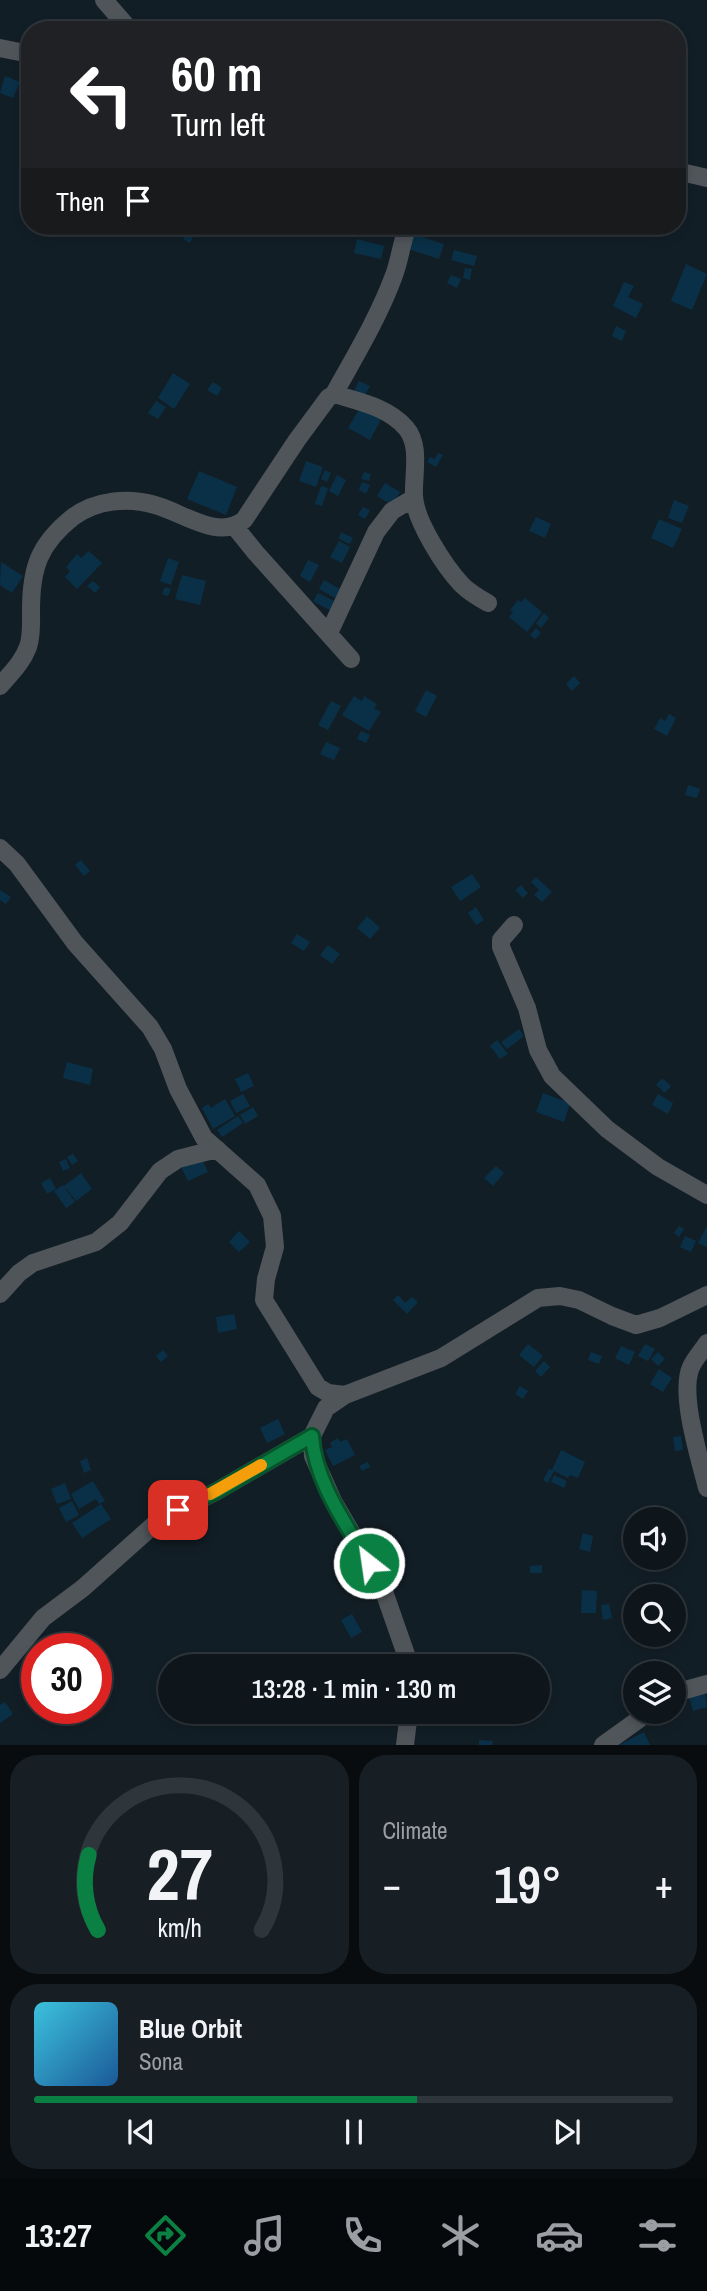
<!DOCTYPE html>
<html lang="en">
<head>
<meta charset="utf-8">
<style>
  body { margin:0; font-family:"Archivo Narrow",sans-serif; background:#171f25; color:#f1f3f6; height:100vh; display:flex; flex-direction:column; font-size:26px; white-space:nowrap }
  * { box-sizing:border-box; margin:0 }
  p { font-size:23px; color:#9b9fa3 }
  .icon { flex:none; width:38px; height:38px; fill:none; stroke:currentColor; stroke-width:2; stroke-linecap:round; stroke-linejoin:round }
  .map { position:relative; height:1745px; overflow:hidden }
  .details { display:flex; flex-direction:column; gap:10px; padding:10px; background:#080c0f; flex:1 }
  .details>* { flex:none }
  .banner { position:absolute; left:21px; top:21px; width:665px; height:214px; border-radius:28px; box-shadow:0 4px 10px #0003,0 0 0 2px #2e353b; background:#202124; color:#fff; overflow:hidden }
  .fabs { position:absolute; left:623px; top:1507px; display:grid; gap:14px }
  .fabs a { display:grid; place-items:center; width:63px; height:63px; border-radius:50%; background:#0e161c; box-shadow:0 4px 10px #0003,0 0 0 2px #2e353b; font-size:35px }
  .speed { position:absolute; left:21px; top:1633px; display:flex; gap:14px; font-size:35px; font-weight:700; text-align:center }
  .speed>* { display:grid; place-content:center; width:91px; height:91px; border-radius:50%; background:#0e161c; box-shadow:0 4px 10px #0003,0 0 0 2px #2e353b; line-height:1 }
  .speed .limit { border:10px solid #d22; background:#fff; color:#111 }
  .pin { position:absolute; display:grid; place-items:center; width:60px; height:60px; color:#fff; margin:-30px; border-radius:14px; box-shadow:0 4px 10px #0006 }
  .me { position:absolute; width:77px; margin:-38px; rotate:330deg; stroke-linejoin:round; filter:drop-shadow(0 0 5px #0008) }
  .turn { display:flex; align-items:center; gap:24px; height:147px; padding:0 35px; font-size:32px }
  .turn .icon { width:91px; height:91px; stroke-width:2.5 }
  .turn b { display:block; font-size:49px; line-height:60px }
  .then { display:flex; align-items:center; height:66px; padding:0 35px; background:#0003; gap:14px; font-size:26px }
  .big { font-size:52px; font-weight:600; line-height:1.1 }
  .details .card { flex:1; display:flex; flex-direction:column; justify-content:center; gap:10px; min-width:0; padding:0 24px; border-radius:28px; background:#171f25 }
  .details .dial { align-items:center; gap:0 }
  .dial svg { height:182px; overflow:visible; fill:none; stroke:#2e353b; stroke-width:7; stroke-linecap:round; text-anchor:middle }
  .dial text { fill:#f1f3f6; stroke:none }
  .song { display:flex; align-items:center; gap:21px }
  .cover { width:84px; height:84px; border-radius:10px; background:linear-gradient(135deg,hsl(190 70% 55%),hsl(210 70% 35%)) }
  .played { height:7px; border-radius:4px; background:linear-gradient(90deg,#0b8043 60%,#2e353b 60%) }
  .keys { display:flex; justify-content:space-around; direction:ltr }
  .heat { display:flex; justify-content:space-between; align-items:center; font-size:38px; direction:ltr }
  .details .tiles { flex:1; display:grid; gap:10px; grid-template-columns:1fr 1fr }
  .card:last-child { grid-column:span 2 }
  .trip { position:absolute; left:158px; top:1654px; width:392px; height:70px; border-radius:35px; background:#0e161c; box-shadow:0 4px 10px #0003,0 0 0 2px #2e353b; font-weight:600; line-height:70px; text-align:center }
  .dock { display:flex; height:112px; justify-content:space-around; align-items:center; background:#06090b; color:#9b9fa3 }
  .dock .icon { width:49px; height:49px }
  .dock .active { color:#0b8043 }
  .dock b { font-size:32px; color:#f1f3f6 }
  .map>svg:first-child { display:block }
  .building { fill:#0a3047 }
  .lines { fill:none; stroke-linecap:round; stroke-linejoin:round }
  .street { stroke:#50555a; stroke-width:18 }
  .route-casing { stroke:#07532c; stroke-width:18 }
  .route { stroke:#0b8043; stroke-width:12 }
  .slow { stroke:#f59e0b; stroke-width:12 }
</style>
</head>
<body>
<div class="map">
<svg width="707" height="1745" viewBox="0 0 707 1745">
  <rect width="100%" height="100%" fill="#121e26"/>
  <!-- building -->
  <path class="building" d="M 5,76 L 20,82 L 13,98 L 0,93 Z
    M 186,232 L 194,235 L 190,243 L 183,239 Z
    M 410,233 L 444,244 L 439,259 L 405,248 Z
    M 357,239 L 384,246 L 381,259 L 354,253 Z
    M 454,250 L 477,256 L 474,266 L 451,260 Z
    M 686,264 L 707,274 L 692,310 L 671,301 Z
    M 465,268 L 472,269 L 470,280 L 463,278 Z
    M 451,275 L 461,279 L 457,288 L 447,283 Z
    M 624,282 L 634,286 L 628,297 L 643,304 L 636,318 L 613,306 Z
    M 616,326 L 626,331 L 622,341 L 612,336 Z
    M 173,373 L 190,384 L 174,409 L 158,398 Z
    M 359,381 L 370,386 L 362,400 L 352,395 Z
    M 213,382 L 222,388 L 217,396 L 207,390 Z
    M 156,401 L 166,407 L 158,419 L 148,413 Z
    M 361,406 L 382,418 L 370,440 L 348,428 Z
    M 438,453 L 443,455 L 436,467 L 427,462 L 430,457 L 435,459 Z
    M 306,461 L 323,467 L 316,487 L 299,481 Z
    M 325,470 L 331,473 L 327,482 L 321,479 Z
    M 199,471 L 237,487 L 226,515 L 187,499 Z
    M 364,472 L 371,474 L 369,481 L 361,479 Z
    M 337,475 L 346,480 L 338,496 L 329,491 Z
    M 362,482 L 370,485 L 366,494 L 359,490 Z
    M 385,483 L 400,492 L 392,505 L 377,496 Z
    M 321,486 L 328,488 L 322,506 L 315,504 Z
    M 674,500 L 689,506 L 682,523 L 668,518 Z
    M 363,507 L 370,510 L 365,519 L 358,515 Z
    M 536,517 L 551,524 L 545,538 L 529,531 Z
    M 659,519 L 682,529 L 673,548 L 651,538 Z
    M 341,532 L 353,538 L 350,544 L 339,539 Z
    M 339,541 L 350,547 L 342,563 L 330,557 Z
    M 89,551 L 102,563 L 77,589 L 65,577 L 70,571 L 66,567 L 77,554 L 81,558 Z
    M 168,558 L 179,562 L 171,585 L 160,581 Z
    M 308,560 L 319,565 L 310,582 L 300,576 Z
    M 1,562 L 23,576 L 12,593 L 0,585 Z
    M 182,575 L 206,581 L 200,605 L 175,599 Z
    M 324,580 L 340,589 L 335,598 L 319,589 Z
    M 93,581 L 100,587 L 95,593 L 87,586 Z
    M 165,587 L 171,589 L 168,596 L 162,594 Z
    M 318,593 L 338,603 L 333,612 L 313,601 Z
    M 525,598 L 542,612 L 527,632 L 509,617 L 513,612 L 510,610 L 518,600 L 521,602 Z
    M 544,613 L 549,618 L 541,628 L 536,623 Z
    M 536,628 L 541,633 L 535,639 L 530,635 Z
    M 574,676 L 580,683 L 572,691 L 566,684 Z
    M 426,690 L 437,696 L 426,717 L 415,711 Z
    M 354,696 L 362,701 L 364,696 L 377,704 L 374,708 L 381,712 L 369,731 L 342,715 Z
    M 331,701 L 341,706 L 328,730 L 318,725 Z
    M 669,714 L 676,718 L 667,736 L 654,729 L 660,718 L 665,721 Z
    M 361,731 L 370,735 L 366,743 L 357,739 Z
    M 326,742 L 340,748 L 334,760 L 320,754 Z
    M 688,785 L 700,789 L 697,798 L 685,795 Z
    M 81,860 L 90,871 L 84,876 L 75,865 Z
    M 472,874 L 481,887 L 460,901 L 451,887 Z
    M 536,877 L 552,892 L 542,902 L 534,895 L 539,890 L 531,882 Z
    M 521,885 L 528,893 L 523,898 L 515,890 Z
    M 0,890 L 11,897 L 6,904 L 0,900 Z
    M 476,907 L 484,920 L 476,925 L 468,913 Z
    M 367,916 L 380,928 L 370,939 L 357,928 Z
    M 297,934 L 310,942 L 304,951 L 291,943 Z
    M 328,945 L 340,954 L 332,964 L 320,955 Z
    M 519,1029 L 524,1036 L 507,1049 L 501,1042 Z
    M 497,1040 L 508,1054 L 500,1059 L 490,1046 Z
    M 67,1062 L 93,1069 L 90,1085 L 63,1078 Z
    M 248,1073 L 254,1086 L 241,1092 L 235,1079 Z
    M 662,1078 L 671,1086 L 665,1093 L 656,1085 Z
    M 543,1093 L 570,1103 L 564,1122 L 536,1112 Z
    M 243,1094 L 250,1106 L 236,1113 L 230,1101 Z
    M 658,1094 L 673,1103 L 668,1114 L 652,1105 Z
    M 225,1099 L 235,1116 L 213,1129 L 202,1108 L 208,1104 L 211,1108 Z
    M 253,1107 L 258,1116 L 245,1124 L 240,1115 Z
    M 238,1116 L 243,1123 L 222,1137 L 217,1130 Z
    M 73,1154 L 78,1161 L 72,1165 L 67,1157 Z
    M 201,1157 L 208,1172 L 188,1181 L 181,1167 Z
    M 66,1159 L 70,1168 L 63,1171 L 59,1162 Z
    M 496,1166 L 504,1173 L 493,1186 L 484,1178 Z
    M 81,1173 L 92,1189 L 76,1201 L 64,1186 Z
    M 50,1178 L 56,1189 L 47,1194 L 41,1183 Z
    M 63,1185 L 75,1202 L 66,1208 L 54,1191 Z
    M 679,1226 L 684,1229 L 679,1237 L 674,1233 Z
    M 707,1226 L 707,1245 L 706,1247 L 698,1243 Z
    M 239,1231 L 250,1242 L 239,1252 L 229,1242 Z
    M 685,1236 L 696,1241 L 691,1252 L 680,1247 Z
    M 398,1295 L 405,1303 L 412,1297 L 418,1302 L 407,1314 L 393,1300 Z
    M 234,1314 L 237,1329 L 218,1333 L 216,1317 Z
    M 528,1344 L 543,1356 L 534,1367 L 519,1355 Z
    M 645,1344 L 655,1349 L 648,1361 L 638,1356 Z
    M 621,1346 L 635,1352 L 629,1365 L 615,1358 Z
    M 163,1350 L 168,1356 L 161,1362 L 156,1356 Z
    M 591,1352 L 602,1356 L 599,1364 L 588,1360 Z
    M 658,1352 L 665,1359 L 658,1366 L 651,1359 Z
    M 544,1361 L 550,1367 L 541,1377 L 535,1371 Z
    M 659,1369 L 672,1378 L 663,1392 L 650,1384 Z
    M 520,1386 L 528,1391 L 523,1399 L 515,1394 Z
    M 278,1419 L 285,1434 L 267,1443 L 260,1428 Z
    M 681,1436 L 683,1450 L 675,1451 L 673,1437 Z
    M 338,1438 L 340,1442 L 347,1439 L 355,1455 L 333,1466 L 325,1450 L 332,1447 L 330,1443 Z
    M 561,1450 L 585,1462 L 578,1478 L 570,1475 L 568,1478 L 554,1471 L 548,1483 L 543,1480 L 549,1469 L 552,1470 Z
    M 87,1458 L 91,1470 L 84,1473 L 80,1461 Z
    M 368,1462 L 370,1467 L 362,1471 L 359,1466 Z
    M 554,1475 L 567,1481 L 564,1488 L 551,1482 Z
    M 93,1481 L 105,1501 L 99,1504 L 96,1499 L 79,1509 L 71,1494 Z
    M 65,1483 L 71,1499 L 57,1504 L 51,1489 Z
    M 72,1501 L 79,1515 L 66,1522 L 59,1508 Z
    M 101,1504 L 111,1519 L 82,1538 L 72,1523 Z
    M 583,1533 L 593,1536 L 590,1552 L 579,1549 Z
    M 542,1565 L 542,1573 L 530,1573 L 530,1566 Z
    M 582,1590 L 597,1591 L 596,1613 L 581,1613 Z
    M 609,1604 L 612,1618 L 603,1620 L 601,1605 Z
    M 352,1614 L 362,1632 L 351,1638 L 341,1620 Z
    M 704,1686 L 707,1707 L 693,1711 L 689,1697 Z
    M 37,1695 L 37,1705 L 31,1707 L 29,1697 Z
    M 5,1702 L 13,1714 L 0,1723 L 0,1705 Z
    M 644,1732 L 650,1745 L 619,1745 Z
    M 479,1740 L 493,1741 L 492,1745 L 479,1745 Z"/>
  <g class="lines">
    <!-- street -->
    <path class="street" d="M 104,0 L 130,30
      M 0,48 L 30,54
      M 677,171 L 707,178
      M 334,394 C 360,402 388,407 406,428 C 421,445 413,475 414,496 C 415,521 445,567 462,585 C 469,592 479,598 488,603
      M 235,527 L 256,553 L 351,659
      M 329,633 L 376,532 L 392,511 L 414,498
      M 0,686 C 11,673 22,663 28,647 C 32,636 31,621 31,610 C 31,568 39,544 73,517 C 96,500 128,497 155,505 C 182,512 218,541 244,520 L 297,440 L 328,398 L 334,394 C 355,356 378,318 393,278 C 400,261 401,243 408,226
      M 0,848 L 17,864 L 75,943 L 150,1027 L 163,1049 L 178,1089 L 204,1138 L 257,1185 L 272,1216 L 275,1247 L 266,1279 L 264,1300 L 318,1387 L 328,1393 L 345,1395
      M 514,925 L 501,940 L 501,947 L 527,1008 L 538,1050 L 552,1076 L 607,1129 L 658,1167 L 707,1195
      M 0,1294 L 19,1273 L 33,1263 L 96,1242 L 120,1223 L 160,1171 L 178,1159 L 217,1149
      M 707,1343 C 702,1351 695,1358 691,1367 C 679,1394 700,1459 707,1488
      M 410,1666 L 381,1583 L 333,1501 L 313,1456 L 312,1436 L 326,1408 L 345,1395 L 441,1358 L 538,1298 L 560,1296 L 579,1300 L 612,1316 L 636,1325 L 660,1318 L 707,1295
      M 0,1670 L 43,1618 L 83,1588 L 157,1522 L 217,1491 L 312,1436
      M 674,1696 L 682,1691 L 707,1684
      M 405,1745 L 409,1712
      M 603,1745 L 649,1712"/>
  </g>
  <g class="lines">
    <!-- route casing -->
    <g class="route-casing">
      <path id="route" d="M 178,1510 L 217,1491 L 312,1436 C 315,1482 346,1524 369,1563"/>
    </g>
    <!-- route -->
    <use href="#route" class="route"/>
    <!-- slow -->
    <path class="slow" d="M 210,1494 L 261,1465"/>
  </g>
</svg>
<div class="fabs">
<a><svg class="icon" aria-label="sound" viewBox="0 0 24 24"><path d="M4 9h4l5-4v14l-5-4H4zM17 9q2 3 0 6"/></svg></a>
<a><svg class="icon" aria-label="search" viewBox="0 0 24 24"><circle cx="10" cy="10" r="6"/><path d="M15 15l6 6"/></svg></a>
<a><svg class="icon" aria-label="layers" viewBox="0 0 24 24"><path d="M12 4l9 5-9 5-9-5zM3 14l9 5 9-5"/></svg></a>
</div>
<div class="speed"><div class="limit">30</div></div>
<div class="pin" style="left:178px;top:1510px;background:#d93025"><svg class="icon" aria-label="arrive" viewBox="0 0 24 24"><path d="M6 21V4h12l-3 4 3 4H6"/></svg></div>
<svg class="me" style="left:369px;top:1563px" viewBox="-20 -20 40 40"><circle r="17" fill="#0b8043" stroke="#fff" stroke-width="3"/><path d="M0-11L8 9 0 5-8 9z" fill="#fff"/></svg>
<div class="trip">13:28 · 1 min · 130 m</div>
<div class="banner">
<div class="turn"><svg class="icon" aria-label="left" viewBox="0 0 24 24"><path d="M17 20v-9H6M10 6l-5 5 5 5"/></svg><div><b>60 m</b>Turn left</div></div>
<div class="then">Then<svg class="icon" aria-label="arrive" viewBox="0 0 24 24"><path d="M6 21V4h12l-3 4 3 4H6"/></svg></div>
</div>
</div>
<section class="details">
<div class="tiles">
<div class="card dial"><svg viewBox="0 0 100 80">
<path d="M14 69A42 42 0 1 1 86 69"/>
<path d="M14 69A42 42 0 0 1 10 36" stroke="#0b8043"/>
<text x="50" y="56" font-size="32" font-weight="700">27</text>
<text x="50" y="72" font-size="11">km/h</text>
</svg></div>
<div class="card"><p>Climate</p>
<div class="heat"><a>−</a><b class="big">19°</b><a>+</a></div>
</div>
<div class="card">
<div class="song"><i class="cover"></i><div><b>Blue Orbit</b><p>Sona</p></div></div>
<div class="played"></div>
<div class="keys"><svg class="icon" aria-label="previous" viewBox="0 0 24 24"><path d="M18 5L8 12l10 7zM5 5v14"/></svg><svg class="icon" aria-label="pause" viewBox="0 0 24 24"><path d="M8 5v14M16 5v14"/></svg><svg class="icon" aria-label="next" viewBox="0 0 24 24"><path d="M6 5l10 7-10 7zM19 5v14"/></svg></div>
</div>
</div>
</section>
<nav class="dock">
<b>13:27</b>
<svg class="icon active" aria-label="directions" viewBox="0 0 24 24"><path d="M12 3l9 9-9 9-9-9zM9 14v-3h6M13 9l2 2-2 2"/></svg>
<svg class="icon" aria-label="music" viewBox="0 0 24 24"><path d="M9 18V5l10-2v13"/><circle cx="6" cy="18" r="3"/><circle cx="16" cy="16" r="3"/></svg>
<svg class="icon" aria-label="phone" viewBox="0 0 24 24"><path d="M5 4h4l2 5-3 2q2 4 5 5l2-3 5 2v4C11 20 4 13 5 4z"/></svg>
<svg class="icon" aria-label="climate" viewBox="0 0 24 24"><path d="M12 3v18M4 7l16 10M4 17L20 7"/></svg>
<svg class="icon" aria-label="car" viewBox="0 0 24 24"><path d="M5 17H2v-5l4-1 3-4h7l3 4 3 1v5h-3M9 17h6M6 11h13"/><circle cx="7" cy="17" r="2"/><circle cx="17" cy="17" r="2"/></svg>
<svg class="icon" aria-label="filters" viewBox="0 0 24 24"><path d="M4 7h16M4 17h16"/><circle cx="9" cy="7" r="2"/><circle cx="15" cy="17" r="2"/></svg>
</nav>
</body>
</html>
